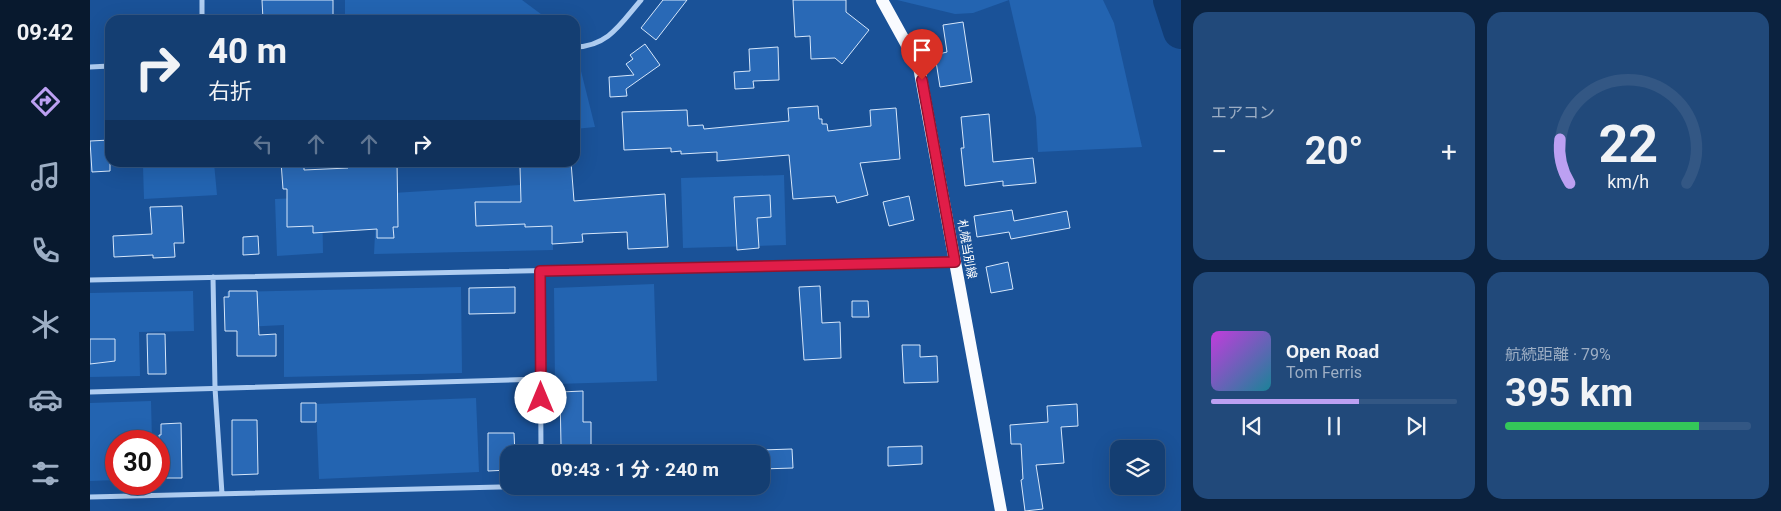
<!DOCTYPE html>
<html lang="ja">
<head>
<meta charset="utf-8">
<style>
  body { margin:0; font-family:Roboto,"Noto Sans JP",sans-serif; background:#21497a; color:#f1f3f6; height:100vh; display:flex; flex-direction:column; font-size:19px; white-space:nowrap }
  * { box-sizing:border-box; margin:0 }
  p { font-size:16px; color:#9daec4 }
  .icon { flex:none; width:28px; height:28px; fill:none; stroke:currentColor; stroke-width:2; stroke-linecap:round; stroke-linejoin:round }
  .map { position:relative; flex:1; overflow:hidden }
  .side { display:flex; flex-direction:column; gap:12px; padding:12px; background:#0b223f; width:600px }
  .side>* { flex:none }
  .banner { position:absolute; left:15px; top:15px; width:475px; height:152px; border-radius:15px; box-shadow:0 5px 20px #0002,0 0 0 1px #335784; background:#143e72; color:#f1f3f6; overflow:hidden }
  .buttons { position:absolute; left:1020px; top:440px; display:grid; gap:10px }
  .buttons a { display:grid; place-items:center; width:55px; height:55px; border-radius:10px; background:#143e72; box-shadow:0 5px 20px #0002,0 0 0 1px #335784; font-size:25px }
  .speed { position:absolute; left:15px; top:430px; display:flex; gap:10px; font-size:25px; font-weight:700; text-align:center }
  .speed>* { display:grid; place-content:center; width:65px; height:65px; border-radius:50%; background:#143e72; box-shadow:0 5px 20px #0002,0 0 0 1px #335784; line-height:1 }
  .speed .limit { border:8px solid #d22; background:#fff; color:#111 }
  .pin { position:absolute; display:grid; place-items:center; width:42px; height:42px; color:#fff; margin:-51px -21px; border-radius:50% 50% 50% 0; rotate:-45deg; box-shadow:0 0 5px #0007 }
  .pin .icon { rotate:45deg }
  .me { position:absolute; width:55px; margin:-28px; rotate:0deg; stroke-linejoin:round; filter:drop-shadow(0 0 4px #0008) }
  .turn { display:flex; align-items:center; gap:18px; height:105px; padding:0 20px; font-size:22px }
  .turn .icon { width:65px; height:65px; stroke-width:2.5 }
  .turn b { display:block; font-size:35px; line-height:42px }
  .lanes { display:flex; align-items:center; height:48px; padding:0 20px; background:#0003; justify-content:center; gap:25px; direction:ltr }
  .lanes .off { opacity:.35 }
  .big { font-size:38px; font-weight:700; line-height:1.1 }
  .side .widget { flex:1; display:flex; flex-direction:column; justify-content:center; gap:8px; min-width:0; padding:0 18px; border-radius:15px; background:#21497a }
  .side .dial { align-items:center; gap:0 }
  .dial svg { height:130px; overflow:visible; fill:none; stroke:#335784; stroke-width:7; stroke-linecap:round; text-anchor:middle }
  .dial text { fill:#f1f3f6; stroke:none }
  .song { display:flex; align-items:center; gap:15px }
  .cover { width:60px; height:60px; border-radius:8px; background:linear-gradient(135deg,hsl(290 70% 55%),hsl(190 70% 35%)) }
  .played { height:5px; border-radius:2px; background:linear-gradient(90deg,#bca0f2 60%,#335784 60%) }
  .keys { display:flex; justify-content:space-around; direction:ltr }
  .heat { display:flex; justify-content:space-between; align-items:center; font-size:28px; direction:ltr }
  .charge { height:8px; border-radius:4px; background:linear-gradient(90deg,#34c759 79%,#335784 0) }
  .side .tiles { flex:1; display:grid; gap:12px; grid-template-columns:repeat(2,1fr) }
  .trip { position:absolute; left:410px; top:445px; width:270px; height:50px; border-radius:15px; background:#143e72; box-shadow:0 5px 20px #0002,0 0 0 1px #335784; font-weight:700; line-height:50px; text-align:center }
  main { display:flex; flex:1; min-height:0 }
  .tab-bar { display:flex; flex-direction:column; width:90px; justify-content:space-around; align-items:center; background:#08192e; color:#9daec4 }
  .tab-bar .icon { width:35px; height:35px }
  .tab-bar .active { color:#bca0f2 }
  .tab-bar b { font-size:22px; color:#f1f3f6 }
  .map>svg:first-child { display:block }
  .green { fill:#2364b1 }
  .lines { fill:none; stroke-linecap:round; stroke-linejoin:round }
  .river { stroke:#113d76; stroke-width:36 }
  .building { fill:#2969b6; stroke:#d6e7fb }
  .minor { stroke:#afcdf1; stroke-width:5 }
  .primary { stroke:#f9fbff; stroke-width:12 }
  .route-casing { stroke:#92132f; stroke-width:12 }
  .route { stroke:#e11d48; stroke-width:9 }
  .labels { text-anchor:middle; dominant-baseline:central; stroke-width:5; stroke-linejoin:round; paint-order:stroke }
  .street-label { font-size:12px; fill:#fff; stroke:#1a5298 }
</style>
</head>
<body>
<main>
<nav class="tab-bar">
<b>09:42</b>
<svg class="icon active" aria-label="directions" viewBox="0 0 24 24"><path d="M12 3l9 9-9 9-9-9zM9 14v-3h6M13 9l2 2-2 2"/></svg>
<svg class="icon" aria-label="music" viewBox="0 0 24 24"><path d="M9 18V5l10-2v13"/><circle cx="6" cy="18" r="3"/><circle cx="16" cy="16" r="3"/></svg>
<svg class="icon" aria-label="phone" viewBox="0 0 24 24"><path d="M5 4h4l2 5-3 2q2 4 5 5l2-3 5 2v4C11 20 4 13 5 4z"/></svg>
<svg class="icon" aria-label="climate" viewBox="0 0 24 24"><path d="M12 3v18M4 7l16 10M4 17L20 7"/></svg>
<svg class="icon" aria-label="car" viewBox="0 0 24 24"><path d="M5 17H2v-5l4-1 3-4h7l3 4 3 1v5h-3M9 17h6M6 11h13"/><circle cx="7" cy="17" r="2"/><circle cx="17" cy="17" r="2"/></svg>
<svg class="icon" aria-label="filters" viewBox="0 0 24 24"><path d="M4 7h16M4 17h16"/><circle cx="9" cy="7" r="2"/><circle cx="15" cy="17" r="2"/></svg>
</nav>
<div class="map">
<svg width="1091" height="511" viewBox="0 0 1091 511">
  <rect width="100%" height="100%" fill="#1a5298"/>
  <!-- green -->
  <path class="green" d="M 255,0 L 432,0 L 459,20 L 255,20 Z
    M 807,0 L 1013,0 L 1024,23 L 1052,147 L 948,152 L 946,117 L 919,0 L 883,13 L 865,14 Z
    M 485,55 L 487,55 L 505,127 L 485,129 Z
    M 83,162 L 124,163 L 127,195 L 54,199 L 53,166 Z
    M 694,175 L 696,245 L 593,248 L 591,178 Z
    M 463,183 L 463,250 L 284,254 L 287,194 Z
    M 232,197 L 233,253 L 187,256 L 185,199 Z
    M 564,284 L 567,381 L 465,384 L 464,288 Z
    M 371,287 L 372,373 L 194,377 L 194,325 L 137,328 L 137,292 Z
    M 103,291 L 104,331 L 49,332 L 50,376 L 0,377 L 0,293 Z
    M 386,398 L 389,472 L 229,479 L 226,404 Z
    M 61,401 L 62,441 L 26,441 L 26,480 L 0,481 L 0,403 Z"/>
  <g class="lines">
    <!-- river -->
    <path class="river" d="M 1081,0 L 1091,31"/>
  </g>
  <!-- building -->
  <path class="building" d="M 172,0 L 243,0 L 243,15 L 173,20 Z
    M 573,0 L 597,0 L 566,40 L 551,28 Z
    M 703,0 L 756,0 L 756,12 L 779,30 L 752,64 L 745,58 L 721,59 L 720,36 L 705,37 Z
    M 873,22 L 882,82 L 850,87 L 845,55 L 857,52 L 853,25 Z
    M 555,44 L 570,65 L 536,89 L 537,96 L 520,97 L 519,77 L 544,75 L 536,64 L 543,59 L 540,55 Z
    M 688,47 L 689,80 L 663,81 L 664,88 L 645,89 L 644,72 L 660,71 L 659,49 Z
    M 728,106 L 729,119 L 732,119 L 732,124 L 737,124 L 738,131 L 781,126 L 780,110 L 806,108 L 810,159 L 770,163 L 778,195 L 747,203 L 745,196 L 703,199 L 699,155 L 627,161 L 627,152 L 591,154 L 591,151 L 581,152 L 581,148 L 534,150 L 532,112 L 597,110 L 598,126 L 613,125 L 614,129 L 699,121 L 698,108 Z
    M 899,114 L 903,162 L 943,158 L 946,183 L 913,186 L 913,181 L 875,186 L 871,148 L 874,148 L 871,117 Z
    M 20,140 L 20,171 L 2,172 L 0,141 Z
    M 191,162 L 214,162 L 214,170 L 258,168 L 258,163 L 269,162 L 307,162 L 308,227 L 303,227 L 304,238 L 287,238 L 287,229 L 223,233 L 223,226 L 197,227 L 197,189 L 193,189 Z
    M 456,162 L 481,162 L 484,201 L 575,194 L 578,247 L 538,249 L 537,232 L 492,234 L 493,242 L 462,244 L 462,226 L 435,227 L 435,224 L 386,226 L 385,202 L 431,202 L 430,167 L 456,165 Z
    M 680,195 L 681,217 L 667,218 L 669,248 L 647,250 L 644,197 Z
    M 819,196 L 824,220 L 799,226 L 793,202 Z
    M 92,206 L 94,243 L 84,243 L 85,257 L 63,258 L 63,255 L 24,257 L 23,236 L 62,234 L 60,207 Z
    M 922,210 L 924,221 L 977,211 L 980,228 L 921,239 L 919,232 L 887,237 L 884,216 Z
    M 168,236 L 169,254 L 153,255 L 153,237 Z
    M 918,262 L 923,289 L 901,293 L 896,267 Z
    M 730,286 L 732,323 L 750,322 L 751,358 L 714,360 L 709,287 Z
    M 425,287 L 425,313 L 379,314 L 379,288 Z
    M 139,291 L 167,291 L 169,335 L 186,334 L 186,356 L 147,356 L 147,331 L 135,331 L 134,297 L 139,297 Z
    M 762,301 L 778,301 L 779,317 L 762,317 Z
    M 57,334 L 75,334 L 76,374 L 58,374 Z
    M 0,339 L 25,339 L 25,361 L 0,364 Z
    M 812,345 L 830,345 L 830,357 L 847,356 L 848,382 L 814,383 Z
    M 493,391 L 493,422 L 501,422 L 501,454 L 482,454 L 482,445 L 471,445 L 470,392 Z
    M 211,403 L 226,403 L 226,422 L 211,422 Z
    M 987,404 L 988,426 L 971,427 L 974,463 L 946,465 L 953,509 L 935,511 L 931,480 L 933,479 L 931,444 L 921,444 L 920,425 L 958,422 L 957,406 Z
    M 142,420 L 167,420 L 168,474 L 142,475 Z
    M 91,423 L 92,478 L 69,478 L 69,435 L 71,435 L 71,424 Z
    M 398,433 L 424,433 L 425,454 L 419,454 L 419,470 L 398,471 Z
    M 832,446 L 832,464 L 798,466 L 798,447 Z
    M 702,449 L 703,468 L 671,469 L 671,450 Z"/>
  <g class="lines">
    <!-- minor -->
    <path class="minor" d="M 112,0 L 112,20
      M 485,47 C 519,46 531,23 551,0
      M 0,67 L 20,66
      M 450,271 L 451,454
      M 123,277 L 125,388 L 132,494
      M 0,280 L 865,262
      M 0,392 L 451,379
      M 0,497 L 451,486"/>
    <!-- primary -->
    <path class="primary" d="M 792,0 L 829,67 L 911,511"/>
  </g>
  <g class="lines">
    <!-- route casing -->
    <g class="route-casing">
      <path id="route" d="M 451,398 L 450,271 L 865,262 L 832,80"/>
    </g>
    <!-- route -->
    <use href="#route" class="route"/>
  </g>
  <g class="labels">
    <!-- street labels -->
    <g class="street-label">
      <text transform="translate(877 249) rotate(80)">札幌当別線</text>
    </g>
  </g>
</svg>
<div class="buttons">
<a><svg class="icon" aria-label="layers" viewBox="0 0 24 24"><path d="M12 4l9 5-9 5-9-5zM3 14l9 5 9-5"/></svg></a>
</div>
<div class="speed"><div class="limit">30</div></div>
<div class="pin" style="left:832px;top:80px;background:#d93025"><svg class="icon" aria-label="arrive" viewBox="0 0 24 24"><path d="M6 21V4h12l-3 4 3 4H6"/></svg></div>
<svg class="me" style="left:451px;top:398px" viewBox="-20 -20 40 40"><circle r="19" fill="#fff"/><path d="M0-13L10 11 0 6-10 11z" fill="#e11d48"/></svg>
<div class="trip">09:43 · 1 分 · 240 m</div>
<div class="banner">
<div class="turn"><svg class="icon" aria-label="right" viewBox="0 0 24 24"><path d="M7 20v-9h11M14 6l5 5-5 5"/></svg><div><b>40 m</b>右折</div></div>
<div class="lanes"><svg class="icon off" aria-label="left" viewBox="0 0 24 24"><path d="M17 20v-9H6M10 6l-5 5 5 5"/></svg><svg class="icon off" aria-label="ahead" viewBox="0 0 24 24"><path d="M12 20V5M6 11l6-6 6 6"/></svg><svg class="icon off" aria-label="ahead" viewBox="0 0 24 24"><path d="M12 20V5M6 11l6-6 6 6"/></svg><svg class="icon" aria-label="right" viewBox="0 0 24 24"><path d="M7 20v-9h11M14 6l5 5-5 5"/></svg></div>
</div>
</div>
<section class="side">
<div class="tiles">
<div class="widget"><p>エアコン</p>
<div class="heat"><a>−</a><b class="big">20°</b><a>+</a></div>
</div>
<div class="widget dial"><svg viewBox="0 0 100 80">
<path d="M14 69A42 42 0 1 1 86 69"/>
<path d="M14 69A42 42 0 0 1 8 42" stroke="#bca0f2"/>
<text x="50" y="56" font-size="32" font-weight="700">22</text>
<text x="50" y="72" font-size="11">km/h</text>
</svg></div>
<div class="widget">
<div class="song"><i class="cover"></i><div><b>Open Road</b><p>Tom Ferris</p></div></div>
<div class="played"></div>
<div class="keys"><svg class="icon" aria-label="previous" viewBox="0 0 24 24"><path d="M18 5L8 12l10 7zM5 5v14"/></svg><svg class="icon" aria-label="pause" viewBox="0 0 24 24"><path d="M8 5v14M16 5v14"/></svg><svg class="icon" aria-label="next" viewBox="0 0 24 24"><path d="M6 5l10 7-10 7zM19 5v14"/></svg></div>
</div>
<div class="widget"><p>航続距離 · 79%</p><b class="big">395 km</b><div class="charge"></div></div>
</div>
</section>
</main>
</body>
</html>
